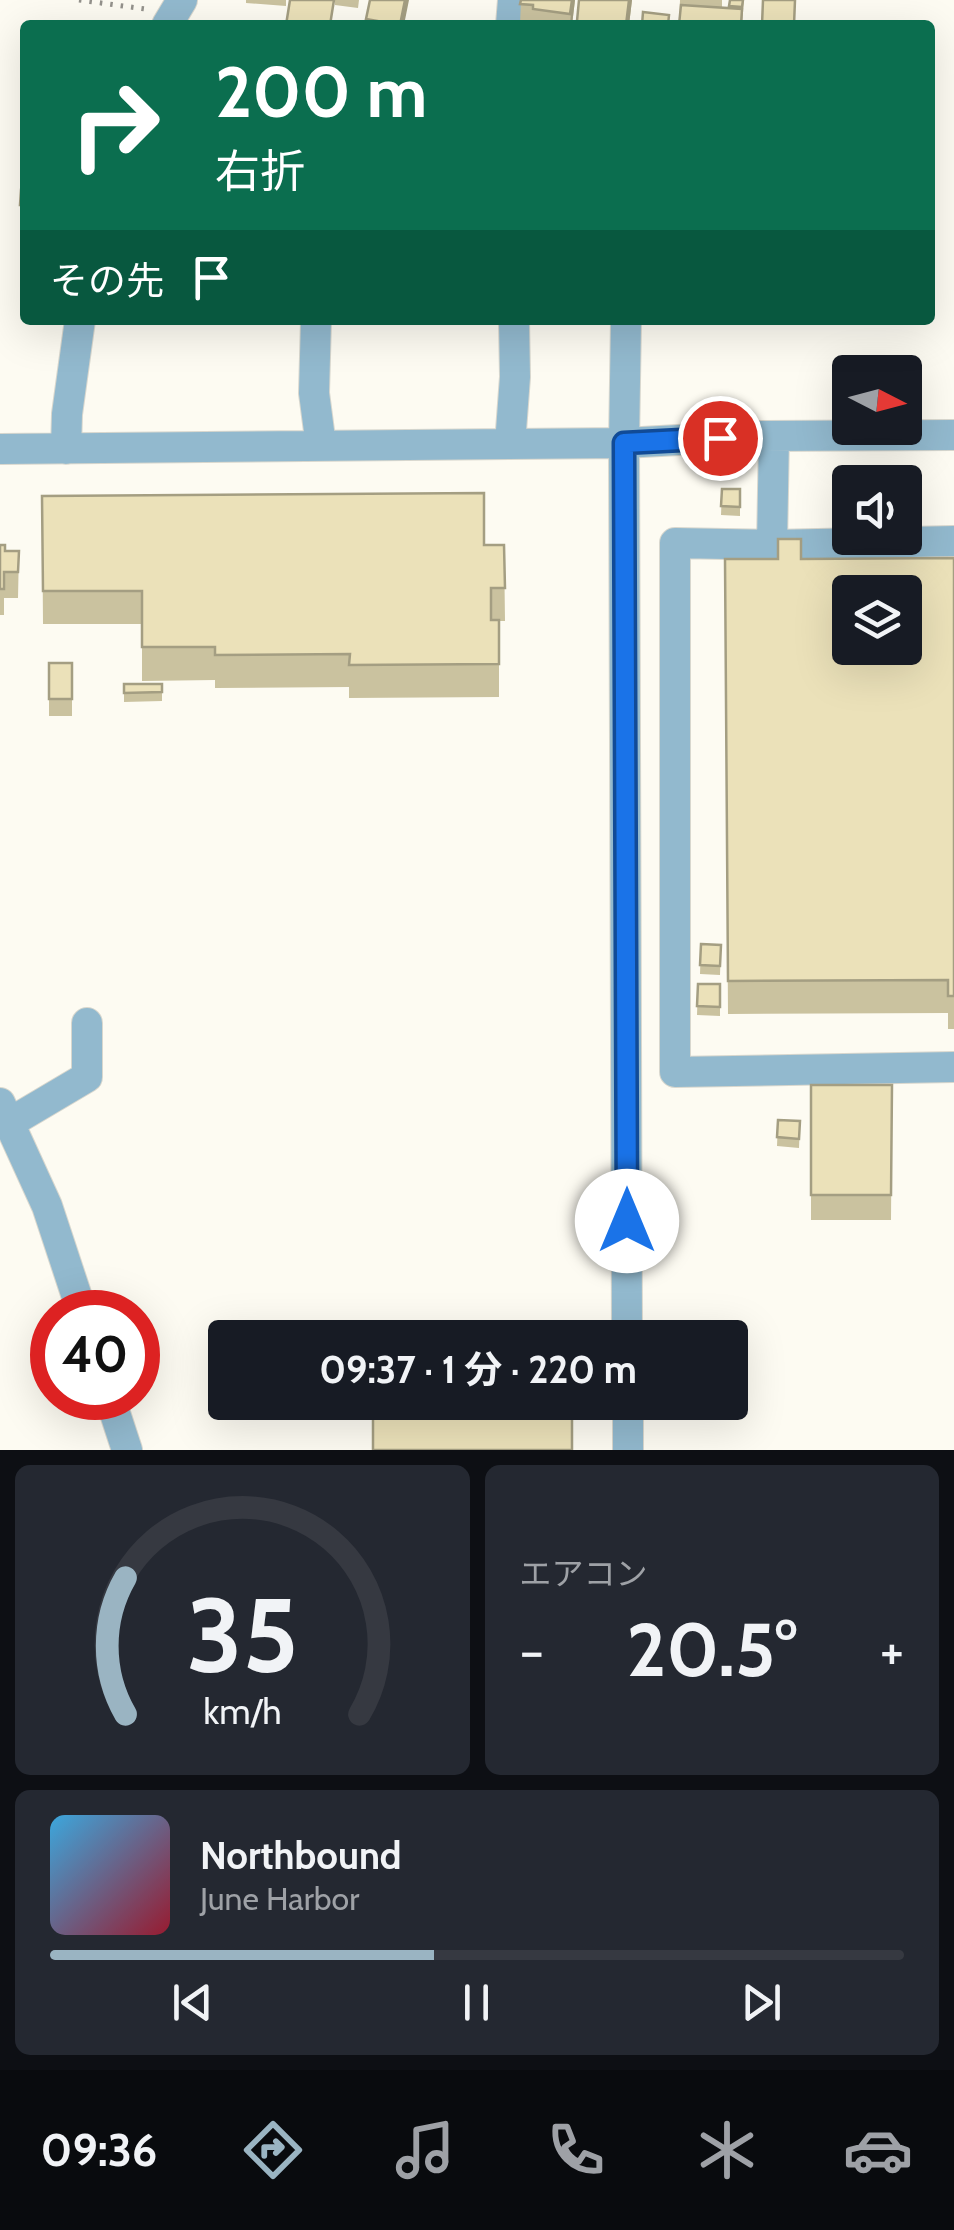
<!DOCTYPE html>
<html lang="ja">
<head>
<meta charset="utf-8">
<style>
  body { margin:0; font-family:Cabin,"Noto Sans JP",sans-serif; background:#242831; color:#f1f3f6; height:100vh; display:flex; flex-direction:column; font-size:38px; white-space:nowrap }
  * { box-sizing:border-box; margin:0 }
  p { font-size:32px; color:#9ea1a6 }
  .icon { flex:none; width:55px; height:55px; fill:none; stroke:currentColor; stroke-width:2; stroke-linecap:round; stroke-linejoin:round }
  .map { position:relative; height:1450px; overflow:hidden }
  .drawer { display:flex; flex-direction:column; gap:15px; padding:15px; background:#0d0f14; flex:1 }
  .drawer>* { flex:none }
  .guide { position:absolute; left:20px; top:20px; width:915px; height:305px; border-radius:10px; box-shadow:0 10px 40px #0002; background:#0b6e4f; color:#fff; overflow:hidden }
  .needle { width:65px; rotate:96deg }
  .buttons { position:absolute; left:832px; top:355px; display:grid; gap:20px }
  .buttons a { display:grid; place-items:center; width:90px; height:90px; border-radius:10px; background:#171b24; box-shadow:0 10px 40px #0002; font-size:50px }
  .speed { position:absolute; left:30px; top:1290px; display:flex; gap:20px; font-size:50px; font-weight:700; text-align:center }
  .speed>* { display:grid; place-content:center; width:130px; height:130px; border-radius:50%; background:#171b24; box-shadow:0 10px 40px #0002; line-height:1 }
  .speed .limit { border:15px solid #d22; background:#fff; color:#111 }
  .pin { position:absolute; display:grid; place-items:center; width:85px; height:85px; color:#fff; margin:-42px; border:5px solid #fff; border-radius:50%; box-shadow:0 2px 10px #0007 }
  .me { position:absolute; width:110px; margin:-55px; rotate:0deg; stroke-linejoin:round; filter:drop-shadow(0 0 8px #0008) }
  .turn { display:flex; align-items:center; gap:35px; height:210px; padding:0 30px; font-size:45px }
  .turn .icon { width:130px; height:130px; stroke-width:2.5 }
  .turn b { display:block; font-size:70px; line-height:85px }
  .then { display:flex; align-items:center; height:95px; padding:0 30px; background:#0003; gap:20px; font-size:38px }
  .big { font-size:75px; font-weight:700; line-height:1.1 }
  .drawer .card { flex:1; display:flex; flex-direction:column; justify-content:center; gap:15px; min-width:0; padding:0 35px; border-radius:15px; background:#242831 }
  .drawer .dial { align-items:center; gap:0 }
  .dial svg { height:260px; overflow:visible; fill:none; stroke:#363941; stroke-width:7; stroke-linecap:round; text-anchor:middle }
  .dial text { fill:#f1f3f6; stroke:none }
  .song { display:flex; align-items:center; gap:30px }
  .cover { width:120px; height:120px; border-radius:15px; background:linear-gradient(135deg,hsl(200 70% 55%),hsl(350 70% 35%)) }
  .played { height:10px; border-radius:5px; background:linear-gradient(90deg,#9ab4c2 45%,#363941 45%) }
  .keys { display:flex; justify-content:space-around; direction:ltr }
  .heat { display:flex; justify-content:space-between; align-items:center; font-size:55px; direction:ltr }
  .drawer .tiles { flex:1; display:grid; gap:15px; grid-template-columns:1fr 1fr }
  .card:last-child { grid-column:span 2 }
  .trip { position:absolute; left:208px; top:1320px; width:540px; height:100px; border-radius:10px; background:#171b24; box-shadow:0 10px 40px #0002; font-weight:700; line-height:100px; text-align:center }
  .tabs { display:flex; height:160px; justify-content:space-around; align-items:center; background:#090b0e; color:#9ea1a6 }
  .tabs .icon { width:70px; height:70px }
  .tabs .active { color:#9ab4c2 }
  .tabs b { font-size:45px; color:#f1f3f6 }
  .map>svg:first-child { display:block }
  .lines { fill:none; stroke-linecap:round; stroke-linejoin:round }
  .minor-casing { stroke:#d8d7ce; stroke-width:32 }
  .path { stroke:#94928c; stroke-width:5; stroke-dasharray:2.5 8; stroke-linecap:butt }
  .minor { stroke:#92b9ce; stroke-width:30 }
  .wall { fill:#cac29f }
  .shaded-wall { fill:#a49e82 }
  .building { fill:#ebe1b9; stroke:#a49e82; stroke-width:2.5; fill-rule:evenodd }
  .route-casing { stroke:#114b97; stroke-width:25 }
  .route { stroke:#1a73e8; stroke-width:18 }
</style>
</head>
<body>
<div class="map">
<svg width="954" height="1450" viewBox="0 0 954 1450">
  <rect width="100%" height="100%" fill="#fdfbf2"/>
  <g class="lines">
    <!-- minor casing -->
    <g class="minor-casing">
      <path id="minor" d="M 167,25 L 182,0
        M 511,25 L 513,0
        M 316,320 L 314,393 L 321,446
        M 626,320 L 624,443 L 627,1338
        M 510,444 L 515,377 L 514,320
        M 0,449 L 624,443 L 751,436 L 954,435
        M 66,449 L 67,414 L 80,320
        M 954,541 L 772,545 L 675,543 L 675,1072 L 954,1067
        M 772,545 L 774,436
        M 0,1103 L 47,1206 L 82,1312
        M 11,1122 L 87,1077 L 87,1023
        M 110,1398 L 127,1450
        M 628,1402 L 628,1450"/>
    </g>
    <!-- path -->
    <path class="path" d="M 79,0 L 145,9"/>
    <!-- minor -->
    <use href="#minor" class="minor"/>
  </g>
  <!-- wall -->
  <path class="wall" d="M 246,0 L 286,0 L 286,6 L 246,3 Z
    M 335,0 L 359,0 L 358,8 L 335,5 Z
    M 521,0 L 575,0 L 572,25 L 520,25 Z
    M 579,0 L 632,0 L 629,25 L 577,25 Z
    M 680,0 L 722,0 L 722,8 L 729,8 L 730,0 L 744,0 L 742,25 L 679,25 Z
    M 366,19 L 404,25 L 366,25 Z
    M 25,191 L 25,231 L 20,231 L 20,205 Z
    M 722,489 L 740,489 L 740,516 L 721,515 Z
    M 42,496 L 484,545 L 504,545 L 505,621 L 499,621 L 499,697 L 349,698 L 349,687 L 215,688 L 215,680 L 142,681 L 142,624 L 43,624 Z
    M 0,545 L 5,551 L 19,551 L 18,598 L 4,598 L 4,615 L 0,615 Z
    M 954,558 L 954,1029 L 948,1029 L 948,1013 L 728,1014 L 725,559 Z
    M 49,663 L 72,663 L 72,716 L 49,716 Z
    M 124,684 L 162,684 L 162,701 L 124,702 Z
    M 701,944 L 721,945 L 720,975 L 700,974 Z
    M 698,984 L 720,984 L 720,1016 L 697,1015 Z
    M 811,1085 L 892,1085 L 891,1220 L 811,1220 Z
    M 778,1120 L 800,1121 L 799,1148 L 777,1146 Z"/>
  <!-- shaded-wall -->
  <path class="shaded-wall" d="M 405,0 L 409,0 L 404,25 L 400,25 Z
    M 572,0 L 575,0 L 572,25 L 570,25 Z
    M 629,0 L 632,0 L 629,25 L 626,25 Z"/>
  <!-- building -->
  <path class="building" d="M 290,0 L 334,0 L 330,25 L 286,25 Z
    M 370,0 L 405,0 L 400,25 L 366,19 Z
    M 521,0 L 572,0 L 570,14 L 533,9 L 533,5 L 520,4 Z
    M 579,0 L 629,0 L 626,25 L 606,25 L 577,21 Z
    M 730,0 L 743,0 L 742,7 L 729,6 Z
    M 763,0 L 795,0 L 794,25 L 762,25 Z
    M 681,5 L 742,9 L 741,25 L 679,25 Z
    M 643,12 L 669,15 L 668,25 L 642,25 Z
    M 21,190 L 25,191 L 25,205 L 20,205 Z
    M 722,489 L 740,489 L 740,507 L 721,506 Z
    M 484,493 L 484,545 L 504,545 L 505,588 L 491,588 L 491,620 L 499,620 L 499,664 L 349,665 L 350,654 L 215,655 L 215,647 L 142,647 L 142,591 L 43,591 L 42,496 Z
    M 778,539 L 801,539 L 801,559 L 954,558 L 954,996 L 948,996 L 948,980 L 728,981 L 725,559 L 778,559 ZM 850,592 L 905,592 L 905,648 L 850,648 Z
    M 0,545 L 5,545 L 5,551 L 19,551 L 18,572 L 4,572 L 4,589 L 0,589 Z
    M 49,663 L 72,663 L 72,699 L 49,699 Z
    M 124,684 L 162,684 L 162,692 L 124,693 Z
    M 701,944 L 721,945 L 720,966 L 700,965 Z
    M 698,984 L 720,984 L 720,1007 L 697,1006 Z
    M 811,1085 L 892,1085 L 891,1195 L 811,1195 Z
    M 778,1120 L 800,1121 L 799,1139 L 777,1137 Z
    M 373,1402 L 572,1402 L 572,1450 L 373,1450 Z"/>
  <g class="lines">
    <!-- route casing -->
    <g class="route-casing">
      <path id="route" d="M 627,1221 L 624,443 L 720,438"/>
    </g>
    <!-- route -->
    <use href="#route" class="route"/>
  </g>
</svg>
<div class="buttons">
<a><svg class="needle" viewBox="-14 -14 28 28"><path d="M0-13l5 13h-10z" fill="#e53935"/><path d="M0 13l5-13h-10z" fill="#9ea1a6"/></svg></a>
<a><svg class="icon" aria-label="sound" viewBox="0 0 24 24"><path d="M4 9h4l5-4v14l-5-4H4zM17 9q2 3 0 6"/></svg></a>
<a><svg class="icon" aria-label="layers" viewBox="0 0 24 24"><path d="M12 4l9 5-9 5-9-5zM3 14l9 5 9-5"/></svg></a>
</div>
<div class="speed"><div class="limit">40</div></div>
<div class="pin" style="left:720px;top:438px;background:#d93025"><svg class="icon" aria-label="arrive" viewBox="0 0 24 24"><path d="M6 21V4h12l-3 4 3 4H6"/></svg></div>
<svg class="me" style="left:627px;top:1221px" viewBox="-20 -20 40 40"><circle r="19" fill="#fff"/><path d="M0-13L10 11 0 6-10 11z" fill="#1a73e8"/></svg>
<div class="trip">09:37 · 1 分 · 220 m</div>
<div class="guide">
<div class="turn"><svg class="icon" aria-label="right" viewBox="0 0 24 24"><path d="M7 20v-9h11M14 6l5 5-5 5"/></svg><div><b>200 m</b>右折</div></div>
<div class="then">その先<svg class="icon" aria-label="arrive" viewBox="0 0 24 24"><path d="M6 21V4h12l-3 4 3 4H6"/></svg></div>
</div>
</div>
<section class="drawer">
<div class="tiles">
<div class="card dial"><svg viewBox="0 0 100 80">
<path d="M14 69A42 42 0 1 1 86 69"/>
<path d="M14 69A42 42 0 0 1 14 27" stroke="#9ab4c2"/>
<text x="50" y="56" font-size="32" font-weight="700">35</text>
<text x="50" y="72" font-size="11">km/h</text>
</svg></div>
<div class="card"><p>エアコン</p>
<div class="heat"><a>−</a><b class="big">20.5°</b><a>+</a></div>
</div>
<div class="card">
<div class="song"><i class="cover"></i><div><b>Northbound</b><p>June Harbor</p></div></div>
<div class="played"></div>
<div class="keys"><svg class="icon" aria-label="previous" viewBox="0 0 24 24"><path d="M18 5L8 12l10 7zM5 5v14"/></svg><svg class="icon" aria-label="pause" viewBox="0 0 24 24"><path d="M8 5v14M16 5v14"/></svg><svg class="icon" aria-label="next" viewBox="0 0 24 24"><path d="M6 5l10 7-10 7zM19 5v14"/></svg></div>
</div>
</div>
</section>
<nav class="tabs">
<b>09:36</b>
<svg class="icon active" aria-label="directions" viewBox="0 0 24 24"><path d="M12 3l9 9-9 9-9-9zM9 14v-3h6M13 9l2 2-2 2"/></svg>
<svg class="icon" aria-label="music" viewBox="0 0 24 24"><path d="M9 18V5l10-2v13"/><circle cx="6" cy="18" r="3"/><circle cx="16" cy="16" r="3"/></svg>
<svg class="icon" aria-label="phone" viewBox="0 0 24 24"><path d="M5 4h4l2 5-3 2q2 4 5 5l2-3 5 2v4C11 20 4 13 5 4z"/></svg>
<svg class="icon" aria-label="climate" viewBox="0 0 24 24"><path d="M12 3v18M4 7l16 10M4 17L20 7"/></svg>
<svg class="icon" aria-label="car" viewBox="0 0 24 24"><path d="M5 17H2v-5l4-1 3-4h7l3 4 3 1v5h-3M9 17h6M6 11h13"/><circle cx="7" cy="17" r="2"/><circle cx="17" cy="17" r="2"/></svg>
</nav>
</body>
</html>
